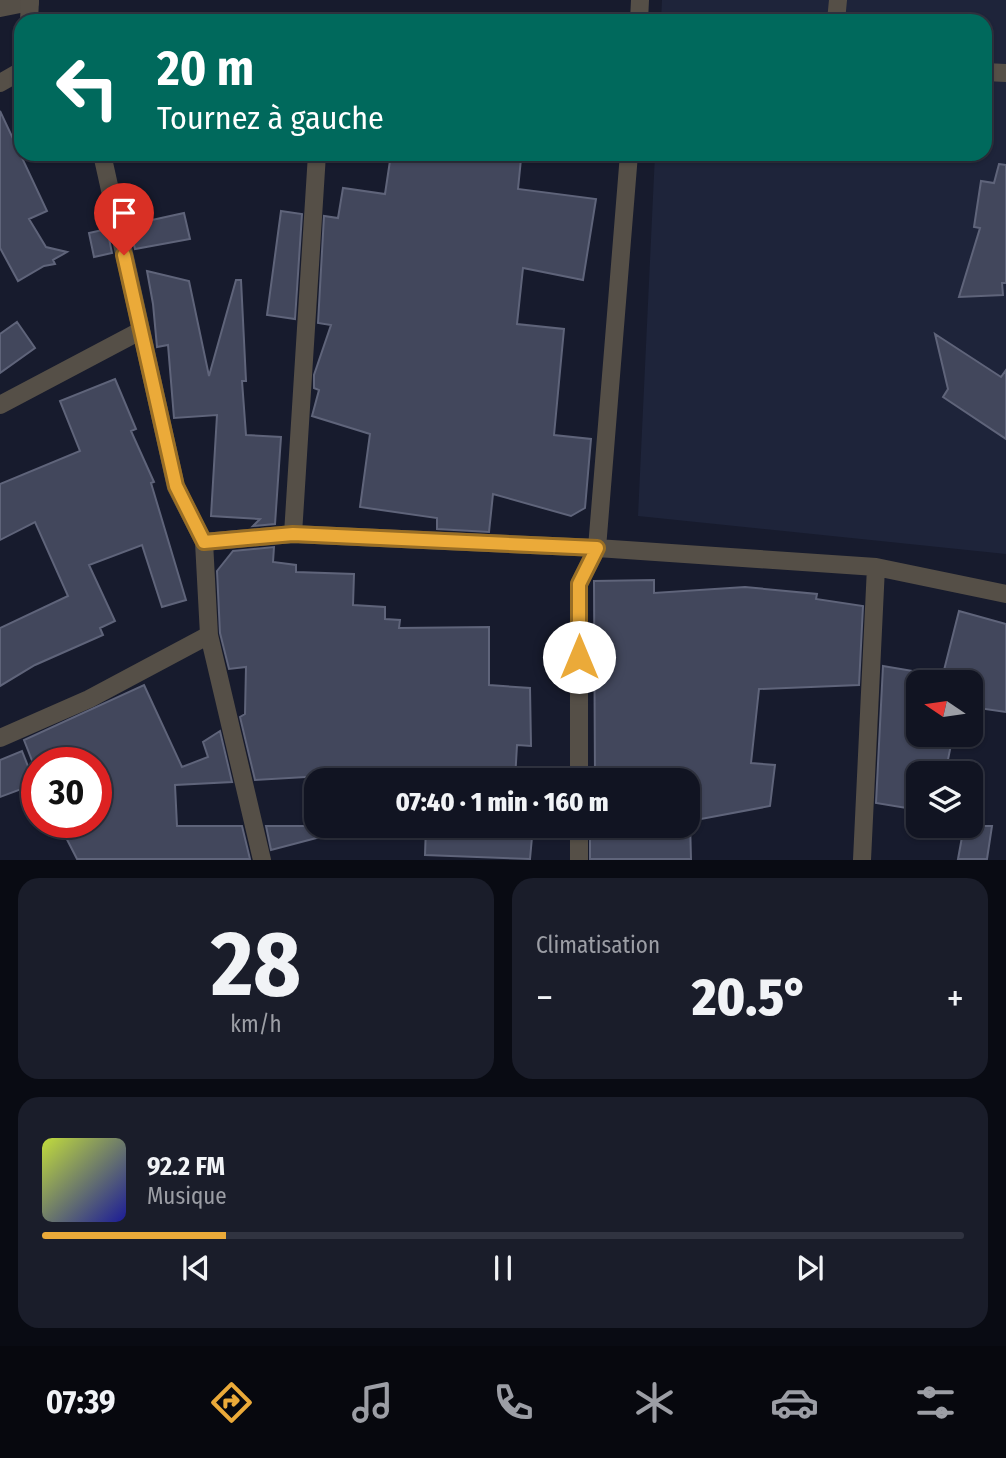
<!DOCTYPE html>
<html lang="fr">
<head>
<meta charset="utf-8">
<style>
  body { margin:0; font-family:"Fira Sans Condensed",sans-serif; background:#1a1d2a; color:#f1f3f6; height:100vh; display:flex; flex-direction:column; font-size:26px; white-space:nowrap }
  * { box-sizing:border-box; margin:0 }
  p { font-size:23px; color:#9c9ea5 }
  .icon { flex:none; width:38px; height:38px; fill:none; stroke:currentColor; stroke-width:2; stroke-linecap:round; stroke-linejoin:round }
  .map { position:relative; height:860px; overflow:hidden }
  .drawer { display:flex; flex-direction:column; gap:18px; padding:18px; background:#090b13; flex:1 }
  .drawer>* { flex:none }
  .top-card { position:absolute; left:14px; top:14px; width:978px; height:147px; border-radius:21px; box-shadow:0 2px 5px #0004,0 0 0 2px #303340; background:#00695c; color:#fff; overflow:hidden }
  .needle { width:46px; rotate:283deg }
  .fabs { position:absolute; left:906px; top:670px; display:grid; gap:14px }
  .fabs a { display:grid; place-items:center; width:77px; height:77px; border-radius:14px; background:#111422; box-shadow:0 2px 5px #0004,0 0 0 2px #303340; font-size:35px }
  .speed { position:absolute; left:21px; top:747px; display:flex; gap:14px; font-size:35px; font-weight:700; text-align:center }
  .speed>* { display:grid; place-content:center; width:91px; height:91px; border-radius:50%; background:#111422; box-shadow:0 2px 5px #0004,0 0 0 2px #303340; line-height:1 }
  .speed .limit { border:10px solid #d22; background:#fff; color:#111 }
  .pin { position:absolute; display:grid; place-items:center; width:60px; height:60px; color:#fff; margin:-72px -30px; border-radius:50% 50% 50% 0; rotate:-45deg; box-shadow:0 0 7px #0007 }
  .pin .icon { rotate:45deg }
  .me { position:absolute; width:77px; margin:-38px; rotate:0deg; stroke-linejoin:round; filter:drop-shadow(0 0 5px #0008) }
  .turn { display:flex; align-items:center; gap:24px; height:147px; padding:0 28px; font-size:32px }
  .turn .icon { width:91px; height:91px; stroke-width:2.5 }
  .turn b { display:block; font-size:49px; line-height:60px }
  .big { font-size:52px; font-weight:800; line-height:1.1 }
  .drawer .tile { flex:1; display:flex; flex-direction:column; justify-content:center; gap:10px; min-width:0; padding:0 24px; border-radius:21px; background:#1a1d2a }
  .drawer .dial { align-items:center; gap:0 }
  .dial b { font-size:91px; line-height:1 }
  .song { display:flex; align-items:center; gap:21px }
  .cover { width:84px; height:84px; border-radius:10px; background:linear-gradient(135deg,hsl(70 70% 55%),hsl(240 70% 35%)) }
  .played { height:7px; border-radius:4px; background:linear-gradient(90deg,#ebaa39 20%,#303340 20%) }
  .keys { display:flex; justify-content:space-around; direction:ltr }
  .heat { display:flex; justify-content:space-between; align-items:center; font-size:38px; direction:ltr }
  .drawer .tiles { flex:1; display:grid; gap:18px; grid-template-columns:1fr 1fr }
  .tile:last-child { grid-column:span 2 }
  .trip { position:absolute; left:304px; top:768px; width:396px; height:70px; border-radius:21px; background:#111422; box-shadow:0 2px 5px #0004,0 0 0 2px #303340; font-weight:800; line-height:70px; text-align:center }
  .tab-bar { display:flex; height:112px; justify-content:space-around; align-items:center; background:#07080e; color:#9c9ea5 }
  .tab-bar .icon { width:49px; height:49px }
  .tab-bar .current { color:#ebaa39 }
  .tab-bar b { font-size:32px; color:#f1f3f6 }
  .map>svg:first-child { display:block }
  .built { fill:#1e243a }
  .building { fill:#42475c; stroke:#5f647a; stroke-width:2 }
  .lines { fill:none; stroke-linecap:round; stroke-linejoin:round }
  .lane { stroke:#554f47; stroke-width:18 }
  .street { stroke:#554f47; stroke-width:18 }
  .route-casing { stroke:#996e25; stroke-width:18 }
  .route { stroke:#ebaa39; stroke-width:12 }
</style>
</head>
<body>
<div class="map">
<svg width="1006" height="860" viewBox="0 0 1006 860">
  <rect width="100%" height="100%" fill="#171b2d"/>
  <!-- built -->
  <path class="built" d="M 662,0 L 1006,0 L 1006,554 L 638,516 L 655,154 L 985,154 L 985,21 L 661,21 Z"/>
  <!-- building -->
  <path class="building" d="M 0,111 L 47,211 L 29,219 L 46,247 L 67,252 L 53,260 L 55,264 L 44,266 L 18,281 L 0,248 Z
    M 391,154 L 511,154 L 511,157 L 521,159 L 518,189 L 596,199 L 583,280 L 523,268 L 517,324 L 564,329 L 554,435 L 591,439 L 585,508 L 571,516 L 493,494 L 489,532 L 437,529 L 437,518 L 360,507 L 370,434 L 312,416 L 319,390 L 314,388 L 314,375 L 331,325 L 318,323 L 324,216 L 338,218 L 343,188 L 385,194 Z
    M 999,164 L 1006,165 L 1006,283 L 1002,283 L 1003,295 L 959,297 L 980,228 L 974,227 L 981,181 L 994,183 Z
    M 281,211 L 302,214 L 295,319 L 267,315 Z
    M 184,213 L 190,239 L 135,249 L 129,225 Z
    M 107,229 L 112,253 L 94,257 L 89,233 Z
    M 147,271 L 189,281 L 209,376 L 236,280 L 241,280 L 246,381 L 242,381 L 246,435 L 281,437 L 275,524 L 253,526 L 260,519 L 211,516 L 217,415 L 174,418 L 168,345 L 157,347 L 153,304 Z
    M 17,322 L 35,348 L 0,373 L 0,334 Z
    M 935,334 L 1001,377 L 1006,370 L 1006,439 L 943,397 L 948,389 Z
    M 115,379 L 136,429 L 131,431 L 154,482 L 151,483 L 186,600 L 162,607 L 142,545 L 89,565 L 115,621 L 100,628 L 103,635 L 35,665 L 0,686 L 0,628 L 68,596 L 35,522 L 0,540 L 0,484 L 80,451 L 60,401 Z
    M 274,547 L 273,562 L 296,565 L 296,572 L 354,574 L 353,605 L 385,607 L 385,619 L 400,620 L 399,628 L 489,627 L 489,685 L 530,688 L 531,746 L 517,745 L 515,780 L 478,780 L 478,773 L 392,767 L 392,772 L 255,780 L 240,717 L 245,714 L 246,667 L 229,669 L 220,633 L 217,571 L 233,551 Z
    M 654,580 L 654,593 L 745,587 L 817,594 L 816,599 L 863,606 L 859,685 L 759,689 L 751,763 L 775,765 L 770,806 L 690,821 L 691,859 L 590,859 L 590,836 L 629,834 L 628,826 L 688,826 L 688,780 L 595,780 L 594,581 Z
    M 959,611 L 1006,624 L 1006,712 L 971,707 L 971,682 L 941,682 Z
    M 883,666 L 919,672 L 919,735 L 952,740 L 945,774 L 919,774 L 919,810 L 876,803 Z
    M 144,685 L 182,767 L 208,757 L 203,742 L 220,731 L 232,782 L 175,785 L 177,826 L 242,826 L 250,859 L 77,859 L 58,822 L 96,822 L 96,763 L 33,763 L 24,740 Z
    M 22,751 L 35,784 L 0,797 L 0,760 Z
    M 266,826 L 327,826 L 328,835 L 271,850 Z
    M 426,826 L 533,826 L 530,859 L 425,855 Z
    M 964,826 L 992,826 L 987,859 L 958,859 Z"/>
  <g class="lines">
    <!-- lane -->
    <path class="lane" d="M 0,8 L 30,2
      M 836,21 L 838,0
      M 985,72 L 1006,73"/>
    <!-- street -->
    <path class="street" d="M 29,21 L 30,0
      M 639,21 L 640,0
      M 0,83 L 21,71
      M 102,154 L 176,487 L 204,542 L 209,635 L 262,860
      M 0,405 L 140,331
      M 293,534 L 317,154
      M 204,542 L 293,534 L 597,548 L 876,567 L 1006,594
      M 0,738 L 89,699 L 209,635
      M 579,780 L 579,584 L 597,548 L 629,154
      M 579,860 L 579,826
      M 862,860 L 876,567"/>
  </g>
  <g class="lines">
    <!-- route casing -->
    <g class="route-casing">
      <path id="route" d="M 124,255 L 176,486 L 204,542 L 293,534 L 597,548 L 579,584 L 579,657"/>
    </g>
    <!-- route -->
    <use href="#route" class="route"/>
  </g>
</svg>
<div class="fabs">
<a><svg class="needle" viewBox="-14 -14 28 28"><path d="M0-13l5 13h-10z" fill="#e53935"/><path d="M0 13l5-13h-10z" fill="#9c9ea5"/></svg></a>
<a><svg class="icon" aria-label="layers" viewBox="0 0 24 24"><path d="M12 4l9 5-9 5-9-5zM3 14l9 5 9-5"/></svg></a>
</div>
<div class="speed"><div class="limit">30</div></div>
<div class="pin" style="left:124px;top:255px;background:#d93025"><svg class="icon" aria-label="arrive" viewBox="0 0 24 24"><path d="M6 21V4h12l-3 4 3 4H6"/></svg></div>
<svg class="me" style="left:579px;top:657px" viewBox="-20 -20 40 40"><circle r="19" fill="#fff"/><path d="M0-13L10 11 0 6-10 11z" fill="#ebaa39"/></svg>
<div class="trip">07:40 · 1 min · 160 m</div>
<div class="top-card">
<div class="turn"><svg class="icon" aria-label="left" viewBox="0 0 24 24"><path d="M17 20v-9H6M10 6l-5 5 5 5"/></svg><div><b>20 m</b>Tournez à gauche</div></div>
</div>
</div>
<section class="drawer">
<div class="tiles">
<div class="tile dial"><b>28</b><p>km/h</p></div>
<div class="tile"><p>Climatisation</p>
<div class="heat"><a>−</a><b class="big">20.5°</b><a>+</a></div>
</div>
<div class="tile">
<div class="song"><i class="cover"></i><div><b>92.2 FM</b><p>Musique</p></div></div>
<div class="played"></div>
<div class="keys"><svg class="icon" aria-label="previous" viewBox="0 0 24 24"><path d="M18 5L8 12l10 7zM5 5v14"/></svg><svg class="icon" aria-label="pause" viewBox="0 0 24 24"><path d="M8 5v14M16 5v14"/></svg><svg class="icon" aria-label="next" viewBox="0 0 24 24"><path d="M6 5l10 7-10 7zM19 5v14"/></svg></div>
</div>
</div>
</section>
<nav class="tab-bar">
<b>07:39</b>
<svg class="icon current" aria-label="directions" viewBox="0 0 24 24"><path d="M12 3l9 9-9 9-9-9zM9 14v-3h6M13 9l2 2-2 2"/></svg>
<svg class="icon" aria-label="music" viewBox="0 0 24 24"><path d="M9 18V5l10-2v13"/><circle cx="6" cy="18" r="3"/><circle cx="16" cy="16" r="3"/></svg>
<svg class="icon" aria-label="phone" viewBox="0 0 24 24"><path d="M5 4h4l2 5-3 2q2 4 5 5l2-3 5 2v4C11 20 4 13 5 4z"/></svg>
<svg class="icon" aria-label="climate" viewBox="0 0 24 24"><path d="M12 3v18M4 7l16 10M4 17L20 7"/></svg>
<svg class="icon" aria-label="car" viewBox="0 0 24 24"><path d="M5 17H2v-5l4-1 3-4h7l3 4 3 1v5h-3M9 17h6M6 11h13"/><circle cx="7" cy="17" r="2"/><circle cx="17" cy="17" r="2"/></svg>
<svg class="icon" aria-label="filters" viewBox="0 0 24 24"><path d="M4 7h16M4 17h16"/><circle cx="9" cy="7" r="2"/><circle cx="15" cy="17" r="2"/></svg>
</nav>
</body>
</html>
